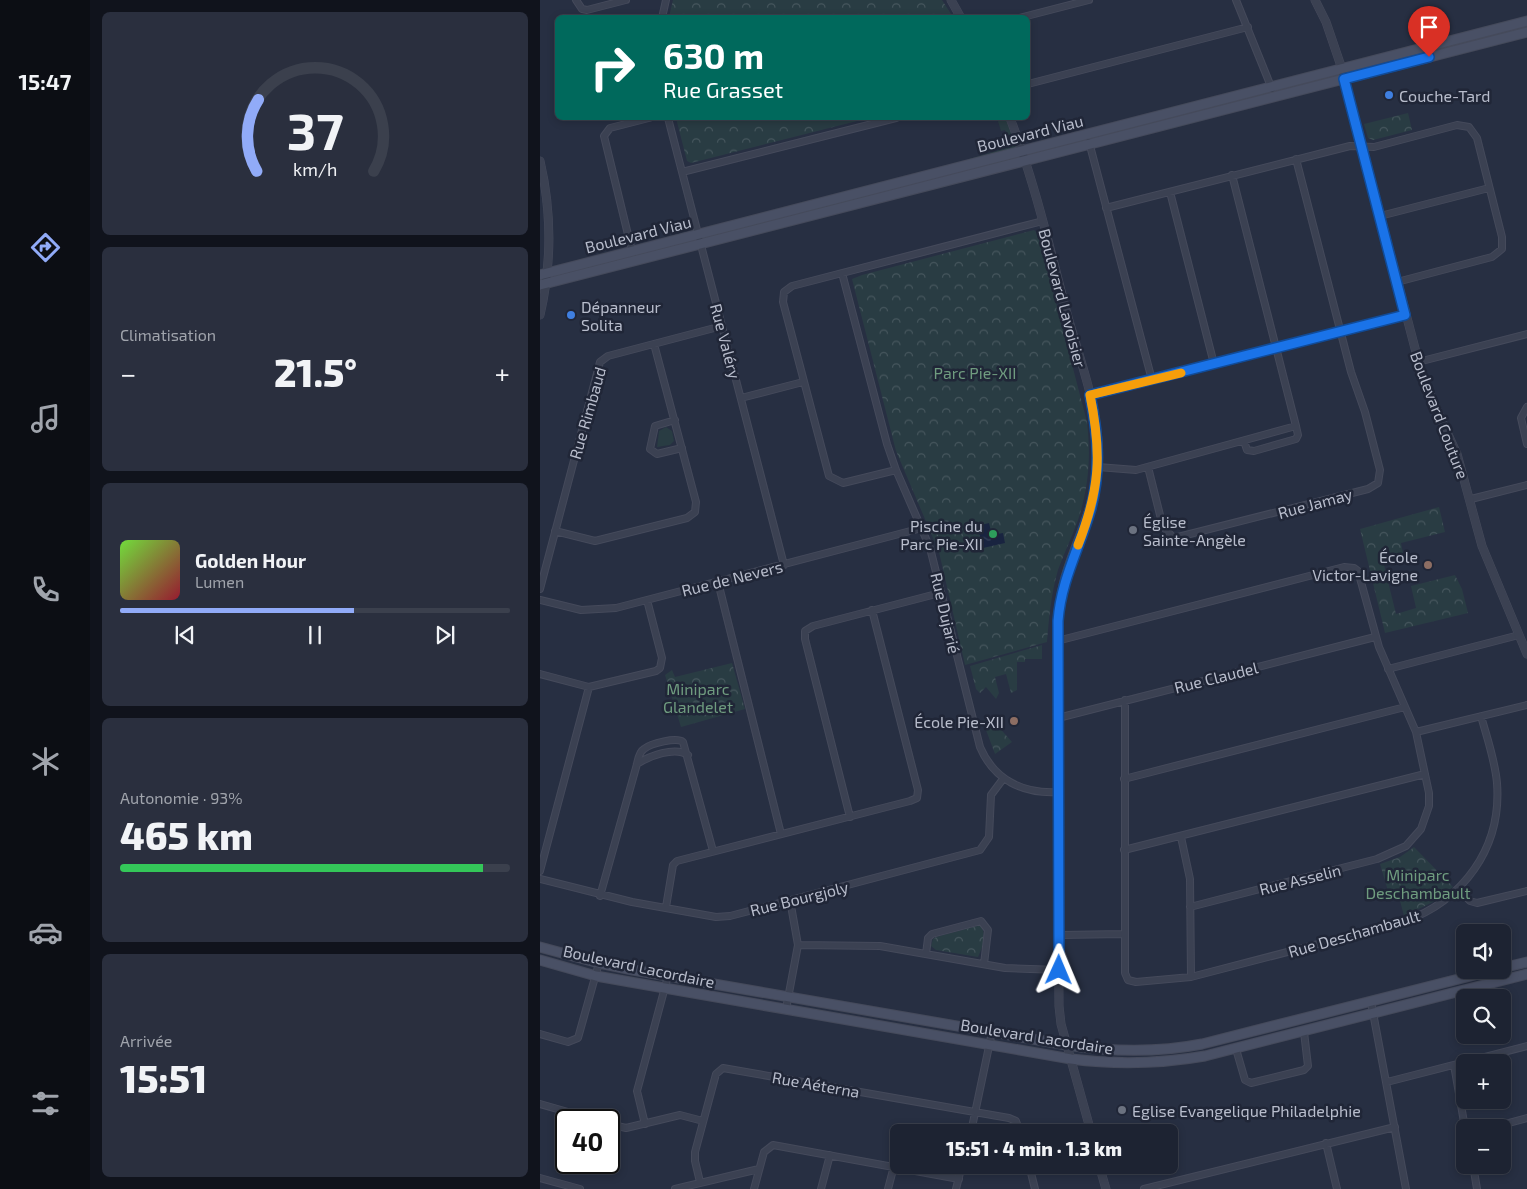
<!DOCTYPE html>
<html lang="fr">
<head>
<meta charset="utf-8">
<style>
  body { margin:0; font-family:"Exo 2",sans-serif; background:#2a2f3e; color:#f1f3f6; height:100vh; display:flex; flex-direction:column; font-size:19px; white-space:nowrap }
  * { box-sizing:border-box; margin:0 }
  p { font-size:16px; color:#a0a4ac }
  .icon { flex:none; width:28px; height:28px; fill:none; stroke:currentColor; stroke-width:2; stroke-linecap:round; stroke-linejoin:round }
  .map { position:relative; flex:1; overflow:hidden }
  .details { display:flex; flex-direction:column; gap:12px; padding:12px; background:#10131c; width:450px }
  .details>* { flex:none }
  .hud { position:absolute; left:15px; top:15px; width:475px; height:105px; border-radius:8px; box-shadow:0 2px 8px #0003,0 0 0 1px #3b404d; background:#00695c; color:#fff; overflow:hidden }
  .tools { position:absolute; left:916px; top:924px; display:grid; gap:10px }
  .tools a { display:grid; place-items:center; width:55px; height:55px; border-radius:8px; background:#1d2332; box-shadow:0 2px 8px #0003,0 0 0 1px #3b404d; font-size:25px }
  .speed { position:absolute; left:15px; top:1109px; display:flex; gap:10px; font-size:25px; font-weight:700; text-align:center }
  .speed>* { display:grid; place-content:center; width:65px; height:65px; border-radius:50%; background:#1d2332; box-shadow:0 2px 8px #0003,0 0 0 1px #3b404d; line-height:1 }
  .speed .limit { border:2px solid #111; border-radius:8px; background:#fff; color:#111 }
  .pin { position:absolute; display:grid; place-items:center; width:42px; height:42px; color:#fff; margin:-51px -21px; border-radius:50% 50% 50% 0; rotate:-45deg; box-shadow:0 0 5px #0007 }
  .pin .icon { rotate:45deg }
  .me { position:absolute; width:55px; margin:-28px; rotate:1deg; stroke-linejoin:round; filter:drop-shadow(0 0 4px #0008) }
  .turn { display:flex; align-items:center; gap:18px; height:105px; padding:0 25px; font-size:22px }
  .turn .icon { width:65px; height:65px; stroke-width:2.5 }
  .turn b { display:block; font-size:35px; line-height:42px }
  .big { font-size:38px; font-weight:800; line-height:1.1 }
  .details .tile { flex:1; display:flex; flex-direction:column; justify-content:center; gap:8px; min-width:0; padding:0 18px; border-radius:8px; background:#2a2f3e }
  .details .dial { align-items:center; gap:0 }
  .dial svg { height:130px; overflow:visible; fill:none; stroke:#3b404d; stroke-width:7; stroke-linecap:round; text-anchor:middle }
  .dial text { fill:#f1f3f6; stroke:none }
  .song { display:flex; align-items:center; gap:15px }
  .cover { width:60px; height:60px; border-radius:8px; background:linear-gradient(135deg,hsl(100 70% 55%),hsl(350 70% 35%)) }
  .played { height:5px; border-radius:2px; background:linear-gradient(90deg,#91abf8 60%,#3b404d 60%) }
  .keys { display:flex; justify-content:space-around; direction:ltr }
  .heat { display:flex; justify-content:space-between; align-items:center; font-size:28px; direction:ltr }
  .charge { height:8px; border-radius:4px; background:linear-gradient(90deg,#34c759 93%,#3b404d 0) }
  .trip { position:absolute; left:350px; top:1124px; width:288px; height:50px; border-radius:8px; background:#1d2332; box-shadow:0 2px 8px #0003,0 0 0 1px #3b404d; font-weight:800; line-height:50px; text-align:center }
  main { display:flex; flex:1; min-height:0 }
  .dock { display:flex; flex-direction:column; width:90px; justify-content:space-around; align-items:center; background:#0c0e14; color:#a0a4ac }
  .dock .icon { width:35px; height:35px }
  .dock .on { color:#91abf8 }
  .dock b { font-size:22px; color:#f1f3f6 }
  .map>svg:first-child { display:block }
  .green { fill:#293c43 }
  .forest { fill:url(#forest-crowns) }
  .water { fill:url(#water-ripples) }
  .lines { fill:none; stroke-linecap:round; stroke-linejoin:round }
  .minor-casing { stroke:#454a5b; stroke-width:8 }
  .tertiary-casing { stroke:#454a5b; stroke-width:9 }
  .secondary-casing { stroke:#454a5b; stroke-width:11 }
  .minor { stroke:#3b4152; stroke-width:6 }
  .tertiary { stroke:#3b4152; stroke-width:8 }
  .secondary { stroke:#495065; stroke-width:9 }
  .route-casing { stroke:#114b97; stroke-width:12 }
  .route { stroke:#1a73e8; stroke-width:9 }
  .slow { stroke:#f59e0b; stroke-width:9 }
  .shop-dot { fill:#3f7fe0; stroke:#202637; stroke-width:2 }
  .worship-dot { fill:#6b7280; stroke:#202637; stroke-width:2 }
  .leisure-dot { fill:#2e9e5b; stroke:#202637; stroke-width:2 }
  .education-dot { fill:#8d6e63; stroke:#202637; stroke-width:2 }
  .labels { text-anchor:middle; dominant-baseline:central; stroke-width:5; stroke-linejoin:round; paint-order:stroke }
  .poi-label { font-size:16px; fill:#b8bdcc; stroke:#202637; text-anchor:start }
  .street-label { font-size:16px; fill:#b8bdcc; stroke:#202637 }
  .park-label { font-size:16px; fill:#6f9c7f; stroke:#202637 }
</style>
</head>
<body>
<main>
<nav class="dock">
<b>15:47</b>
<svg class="icon on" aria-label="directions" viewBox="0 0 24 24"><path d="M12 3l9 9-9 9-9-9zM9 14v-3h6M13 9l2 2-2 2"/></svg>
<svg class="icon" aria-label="music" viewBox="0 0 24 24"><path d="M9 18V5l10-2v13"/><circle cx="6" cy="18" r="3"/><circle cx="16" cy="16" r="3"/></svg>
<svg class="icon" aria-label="phone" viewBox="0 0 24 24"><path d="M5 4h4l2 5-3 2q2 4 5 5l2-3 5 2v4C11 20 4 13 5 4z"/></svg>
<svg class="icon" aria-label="climate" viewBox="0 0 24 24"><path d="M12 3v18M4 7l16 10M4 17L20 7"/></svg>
<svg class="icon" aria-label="car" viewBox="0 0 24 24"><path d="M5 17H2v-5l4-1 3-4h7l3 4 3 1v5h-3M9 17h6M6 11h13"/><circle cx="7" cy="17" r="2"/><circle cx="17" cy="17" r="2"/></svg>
<svg class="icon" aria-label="filters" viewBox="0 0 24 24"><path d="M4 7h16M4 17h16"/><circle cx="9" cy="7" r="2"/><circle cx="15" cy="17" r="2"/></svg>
</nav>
<section class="details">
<div class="tile dial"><svg viewBox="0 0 100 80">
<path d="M14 69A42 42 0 1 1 86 69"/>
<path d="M14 69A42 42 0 0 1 15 25" stroke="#91abf8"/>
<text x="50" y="56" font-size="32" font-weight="700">37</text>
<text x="50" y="72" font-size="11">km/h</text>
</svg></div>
<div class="tile"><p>Climatisation</p>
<div class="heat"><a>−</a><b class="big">21.5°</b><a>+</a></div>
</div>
<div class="tile">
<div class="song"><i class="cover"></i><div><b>Golden Hour</b><p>Lumen</p></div></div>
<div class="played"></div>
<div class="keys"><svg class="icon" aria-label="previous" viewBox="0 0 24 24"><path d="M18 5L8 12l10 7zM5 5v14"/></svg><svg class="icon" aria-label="pause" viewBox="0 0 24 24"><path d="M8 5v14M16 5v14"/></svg><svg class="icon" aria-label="next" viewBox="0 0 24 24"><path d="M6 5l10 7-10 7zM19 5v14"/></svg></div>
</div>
<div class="tile"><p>Autonomie · 93%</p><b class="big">465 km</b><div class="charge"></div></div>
<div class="tile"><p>Arrivée</p><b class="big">15:51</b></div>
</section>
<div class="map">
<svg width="987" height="1189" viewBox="0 0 987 1189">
  <defs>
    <pattern id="forest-crowns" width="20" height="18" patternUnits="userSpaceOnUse" patternTransform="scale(1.25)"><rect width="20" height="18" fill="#293c43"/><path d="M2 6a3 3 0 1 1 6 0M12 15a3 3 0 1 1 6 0" fill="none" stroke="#46565d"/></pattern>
    <pattern id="water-ripples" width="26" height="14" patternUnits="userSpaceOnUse" patternTransform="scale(1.25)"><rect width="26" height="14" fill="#192440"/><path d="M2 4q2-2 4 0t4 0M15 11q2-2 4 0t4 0" fill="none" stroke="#38425a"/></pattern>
  </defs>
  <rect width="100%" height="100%" fill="#272f42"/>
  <!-- green -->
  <path class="green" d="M 457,118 L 470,118 L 482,151 L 432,164 L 429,159 L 470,147 L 465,130 L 461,131 Z
    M 126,427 L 132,431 L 134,441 L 130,445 L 117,447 L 119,431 Z"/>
  <!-- forest -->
  <path class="forest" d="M 133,0 L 402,0 L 413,17 L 129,17 Z
    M 868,113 L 872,130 L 833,140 L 828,138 L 824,124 Z
    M 136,118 L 329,118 L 151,163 L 147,161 Z
    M 494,230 L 498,234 L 547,422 C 551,456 549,487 538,520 C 532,537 524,553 518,570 C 511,594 509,618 507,642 L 425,665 L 399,552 L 356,451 L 312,279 L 322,275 Z
    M 899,507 L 905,532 L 861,543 L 863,553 L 859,554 L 860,562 L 844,565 L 856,614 L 876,608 L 871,586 L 915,575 L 922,589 L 928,613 L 845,633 L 820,529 Z
    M 502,645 L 502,659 L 485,659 L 485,662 L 477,662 L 477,690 L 471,693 L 466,674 L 455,677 L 459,693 L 456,699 L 446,687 L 440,693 L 436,689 L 430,666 Z
    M 192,663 L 205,709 L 141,727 L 125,675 L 132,670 L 135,677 Z
    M 449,716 L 472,742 L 455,754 L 443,722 Z
    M 874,847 L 913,887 L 893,902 L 864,916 L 857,889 L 848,891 L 840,864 L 860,857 Z
    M 437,926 L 441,926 C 447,935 442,949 438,957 L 396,950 L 391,946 L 393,939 L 396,937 Z"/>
  <!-- water -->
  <path class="water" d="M 449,523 L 452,535 L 463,533 L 465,543 L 443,548 L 437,526 Z"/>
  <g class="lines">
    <!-- minor casing -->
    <g class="minor-casing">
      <path id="minor" d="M 36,0 L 42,9 L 47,10 L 86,0
        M 696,0 L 732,89
        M 122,18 L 126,0
        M 479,18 L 549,0
        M 488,84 L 708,27
        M 128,118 L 244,565
        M 549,142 L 612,380
        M 142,172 L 356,118
        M 630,192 L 674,364
        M 566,208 L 810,146 L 834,147 L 917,125 L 929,127 L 937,138 L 962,237 L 962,249 L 952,257 L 857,282
        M 840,216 L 949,188
        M 92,251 L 64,136 L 70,128 L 109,118
        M 302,273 L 347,444 L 356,470 L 390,548 L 440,747 C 454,780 483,794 518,792
        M 878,362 L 987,334
        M 549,395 L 865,315
        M 201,398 L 263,382
        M 987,407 L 981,418 L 987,444
        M 135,420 L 115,426 L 110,449 L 117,454 L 142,448
        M 704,441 L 707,450 L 714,451 L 756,439 L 758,435 L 756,426
        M 558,467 L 596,470 L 756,426 L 692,175
        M 608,467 L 623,527 L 634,538 L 828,489 L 838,483 L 840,470 L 825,412 L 811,372 L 756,159
        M 356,470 L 303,483 L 289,476 L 243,302 L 244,292 L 252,286 L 503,221
        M 931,499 L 987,485
        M 15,531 L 55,541 L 147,518 L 155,512 L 156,502 L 114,344
        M 178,582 L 241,834
        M 0,589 L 60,362 L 68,356 L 182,326
        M 0,600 L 41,610 L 76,608 L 382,528
        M 517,641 L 804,567 L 814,568 L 818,571 L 839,647 L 876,732 L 889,793 L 889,806 L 881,829 L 866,846 L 837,859 L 650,907
        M 848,669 L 979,635
        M 0,674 L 49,687 L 116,671 L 120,668 L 122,658 L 107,600
        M 585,700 L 585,973 L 588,980 L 596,982 L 651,977 L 863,922 C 923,901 962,848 957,783 C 955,760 947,738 941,716
        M 518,718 L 835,637
        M 876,732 L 987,705
        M 97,764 C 109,756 135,746 148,755
        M 584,779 L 865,707
        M 310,817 L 265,639 L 265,631 L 273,626 L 400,593
        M 641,837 L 650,879 L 651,977
        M 584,850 L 885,774
        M 0,871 L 49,687
        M 0,879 L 92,902 L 176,917 L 190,916 L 440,850 L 449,837 L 451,795 L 463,779
        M 919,890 L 930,901 L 937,903 L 987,891
        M 60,896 L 97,764 C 98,759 99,752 104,749 C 111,743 137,737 143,742 L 173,851
        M 126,907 L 133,865 L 137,861 L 370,801 L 377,798 L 378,790 L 332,610
        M 520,935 L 584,934
        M 258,945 L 340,946 L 465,968 L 519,970
        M 386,954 L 388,938 L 392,934 L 441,921 L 448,930 L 444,964
        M 831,1002 L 866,1189
        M 246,1009 L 258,945 L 250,900
        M 0,1034 L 28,1042 L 38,1038 L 59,963
        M 696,1049 L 705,1080 L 711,1083 L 764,1070 L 768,1066 L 764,1032
        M 914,1065 L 925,1128
        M 847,1082 L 987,1046
        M 0,1104 L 56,1120
        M 69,1124 L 86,1128 L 140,1115 L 163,1121
        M 105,1124 L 97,1091 L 128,976
        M 950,1128 L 987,1118
        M 431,1132 L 452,1032
        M 786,1143 L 797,1189
        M 489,1165 L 495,1189
        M 933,1165 L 937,1189
        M 0,1178 L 40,1189
        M 160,1182 L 155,1161 L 155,1152 L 176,1074 L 183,1068 L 469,1118 L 476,1121 L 480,1132
        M 135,1189 L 219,1169
        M 214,1189 L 224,1152 L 233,1145 L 419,1179
        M 281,1189 L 290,1155
        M 348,1189 L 354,1166
        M 416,1189 L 422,1165
        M 604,1189 L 855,1127"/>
    </g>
    <!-- tertiary casing -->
    <g class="tertiary-casing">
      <path id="tertiary" d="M 411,0 L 421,18
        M 775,0 L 786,22 L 802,69 L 883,379 L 917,454 L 942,546 L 987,654
        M 470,118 C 494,180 509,245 526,310 C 539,359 562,414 558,465 C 554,509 537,537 525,577 C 519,598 518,619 517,641 L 519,1006 L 521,1024 L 551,1132
        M 0,161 C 12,213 12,263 0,315
        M 559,1165 L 566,1189"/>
    </g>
    <!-- secondary casing -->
    <g class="secondary-casing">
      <path id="secondary" d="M 0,275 L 987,21
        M 0,285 L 987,32
        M 0,947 L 59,963 L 93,970 L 527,1045 C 573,1052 616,1053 662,1044 L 954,970
        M 0,960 L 56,976 L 90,982 L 531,1059 C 577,1065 619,1064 665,1056 L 987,974
        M 962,968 L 987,962"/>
    </g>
    <!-- minor -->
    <use href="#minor" class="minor"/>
    <!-- tertiary -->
    <use href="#tertiary" class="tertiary"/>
    <!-- secondary -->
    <use href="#secondary" class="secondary"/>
  </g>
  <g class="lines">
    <!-- route casing -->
    <g class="route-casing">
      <path id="route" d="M 519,970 L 518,621 C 521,580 540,547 551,508 C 561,470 558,434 550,395 L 865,315 L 804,79 L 889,57"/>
    </g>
    <!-- route -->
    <use href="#route" class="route"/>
    <!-- slow -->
    <path class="slow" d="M 538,545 C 560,489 562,454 550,395 L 641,373"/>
  </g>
  <!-- markers -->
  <g class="shop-dot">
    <circle cx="849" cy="95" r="5"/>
    <circle cx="31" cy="315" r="5"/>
  </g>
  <g class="worship-dot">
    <circle cx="593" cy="530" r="5"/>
    <circle cx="582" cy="1110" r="5"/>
  </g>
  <circle class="leisure-dot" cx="453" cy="534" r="5"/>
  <g class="education-dot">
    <circle cx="888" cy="565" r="5"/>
    <circle cx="474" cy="721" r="5"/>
  </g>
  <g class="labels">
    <!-- poi labels -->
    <g class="poi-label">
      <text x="859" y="95">Couche-Tard</text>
      <text x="41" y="306">Dépanneur<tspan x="41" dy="18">Solita</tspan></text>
      <text x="603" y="521">Église<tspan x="603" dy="18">Sainte-Angèle</tspan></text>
      <text x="443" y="525" text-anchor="end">Piscine du<tspan x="443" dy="18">Parc Pie-XII</tspan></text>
      <text x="878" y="556" text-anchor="end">École<tspan x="878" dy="18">Victor-Lavigne</tspan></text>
      <text x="464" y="721" text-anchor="end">École Pie-XII</text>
      <text x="592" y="1110">Eglise Evangelique Philadelphie</text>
    </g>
    <!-- street labels -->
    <g class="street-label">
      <text transform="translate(490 133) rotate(-14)">Boulevard Viau</text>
      <text transform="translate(98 234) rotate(-14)">Boulevard Viau</text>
      <text transform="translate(523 298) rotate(75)">Boulevard Lavoisier</text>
      <text transform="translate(186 341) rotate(75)">Rue Valéry</text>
      <text transform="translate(47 413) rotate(-74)">Rue Rimbaud</text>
      <text transform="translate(900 415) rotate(69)">Boulevard Couture</text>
      <text transform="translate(775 503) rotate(-15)">Rue Jamay</text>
      <text transform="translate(192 578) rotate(-14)">Rue de Nevers</text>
      <text transform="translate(406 613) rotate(77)">Rue Dujarié</text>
      <text transform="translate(676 677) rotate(-14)">Rue Claudel</text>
      <text transform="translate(760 879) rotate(-14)">Rue Asselin</text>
      <text transform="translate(259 898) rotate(-14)">Rue Bourgjoly</text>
      <text transform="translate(814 933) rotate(-16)">Rue Deschambault</text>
      <text transform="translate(99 966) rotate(12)">Boulevard Lacordaire</text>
      <text transform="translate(497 1036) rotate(9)">Boulevard Lacordaire</text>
      <text transform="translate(276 1084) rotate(10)">Rue Aéterna</text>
    </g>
    <!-- park labels -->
    <g class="park-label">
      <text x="435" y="372">Parc Pie-XII</text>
      <text x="158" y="688">Miniparc<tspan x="158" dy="18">Glandelet</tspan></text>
      <text x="878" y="874">Miniparc<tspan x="878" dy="18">Deschambault</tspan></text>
    </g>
  </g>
</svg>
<div class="tools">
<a><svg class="icon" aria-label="sound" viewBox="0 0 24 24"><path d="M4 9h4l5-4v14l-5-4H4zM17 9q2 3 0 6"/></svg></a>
<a><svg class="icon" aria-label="search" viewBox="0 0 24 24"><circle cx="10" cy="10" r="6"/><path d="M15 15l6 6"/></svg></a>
<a>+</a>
<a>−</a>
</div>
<div class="speed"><div class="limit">40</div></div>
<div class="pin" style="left:889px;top:57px;background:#d93025"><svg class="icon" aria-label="arrive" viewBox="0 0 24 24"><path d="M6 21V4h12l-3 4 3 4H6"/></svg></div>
<svg class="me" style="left:519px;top:970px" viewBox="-20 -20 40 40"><path d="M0-17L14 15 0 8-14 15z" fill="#1a73e8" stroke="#fff" stroke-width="4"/></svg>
<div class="trip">15:51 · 4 min · 1.3 km</div>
<div class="hud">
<div class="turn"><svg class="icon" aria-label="right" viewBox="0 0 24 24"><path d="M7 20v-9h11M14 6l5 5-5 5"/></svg><div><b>630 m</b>Rue Grasset</div></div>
</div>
</div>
</main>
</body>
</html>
